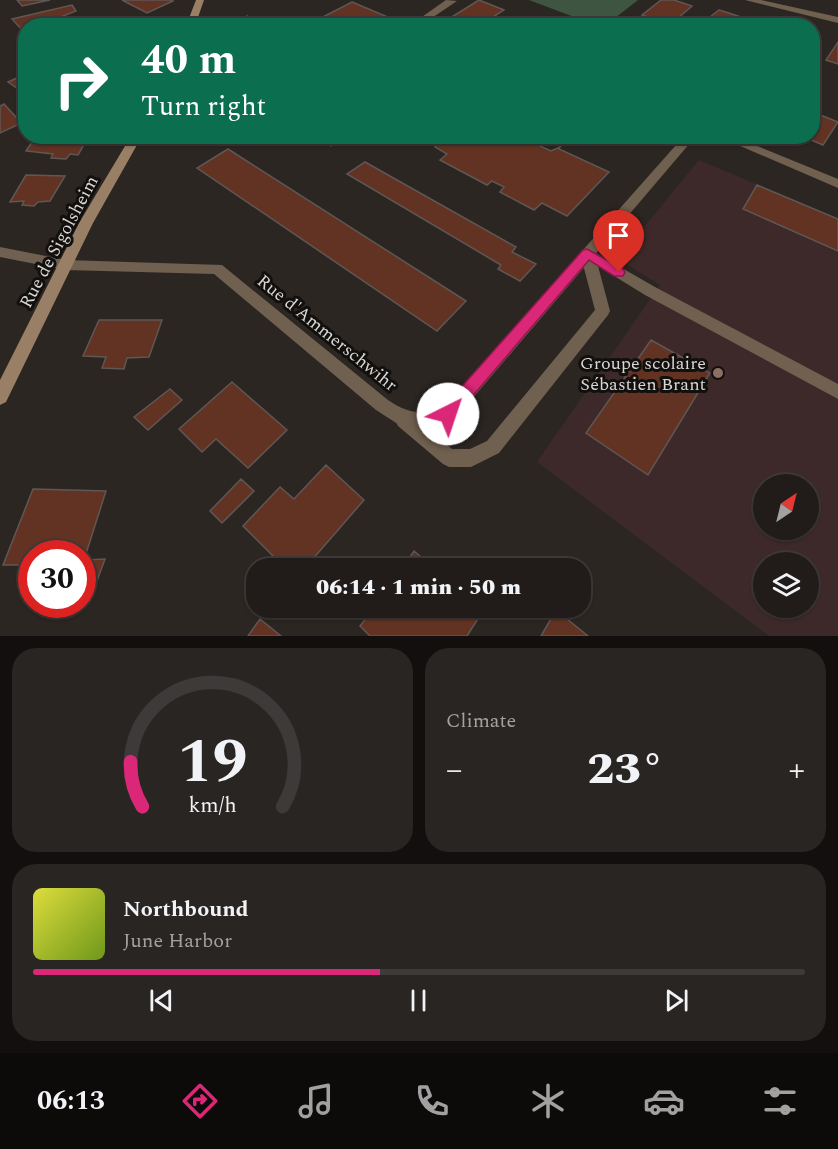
<!DOCTYPE html>
<html lang="en">
<head>
<meta charset="utf-8">
<style>
  body { margin:0; font-family:Spectral,serif; background:#292523; color:#f1f3f6; height:100vh; display:flex; flex-direction:column; font-size:22px; white-space:nowrap }
  * { box-sizing:border-box; margin:0 }
  p { font-size:20px; color:#a2a1a2 }
  .icon { flex:none; width:33px; height:33px; fill:none; stroke:currentColor; stroke-width:2; stroke-linecap:round; stroke-linejoin:round }
  .map { position:relative; height:636px; overflow:hidden }
  .details { display:flex; flex-direction:column; gap:12px; padding:12px; background:#120f0e; flex:1 }
  .details>* { flex:none }
  .hud { position:absolute; left:18px; top:18px; width:802px; height:126px; border-radius:24px; box-shadow:0 2px 4px #0004,0 0 0 2px #3e3a39; background:#0b6e4f; color:#fff; overflow:hidden }
  .needle { width:39px; rotate:35deg }
  .fabs { position:absolute; left:753px; top:474px; display:grid; gap:12px }
  .fabs a { display:grid; place-items:center; width:66px; height:66px; border-radius:50%; background:#211c1a; box-shadow:0 2px 4px #0004,0 0 0 2px #3e3a39; font-size:30px }
  .speed { position:absolute; left:18px; top:540px; display:flex; gap:12px; font-size:30px; font-weight:700; text-align:center }
  .speed>* { display:grid; place-content:center; width:78px; height:78px; border-radius:50%; background:#211c1a; box-shadow:0 2px 4px #0004,0 0 0 2px #3e3a39; line-height:1 }
  .speed .limit { border:9px solid #d22; background:#fff; color:#111 }
  .pin { position:absolute; display:grid; place-items:center; width:51px; height:51px; color:#fff; margin:-62px -26px; border-radius:50% 50% 50% 0; rotate:-45deg; box-shadow:0 0 6px #0007 }
  .pin .icon { rotate:45deg }
  .me { position:absolute; width:66px; margin:-33px; rotate:41deg; stroke-linejoin:round; filter:drop-shadow(0 0 4px #0008) }
  .turn { display:flex; align-items:center; gap:21px; height:126px; padding:0 24px; font-size:27px }
  .turn .icon { width:78px; height:78px; stroke-width:2.5 }
  .turn b { display:block; font-size:42px; line-height:51px }
  .big { font-size:45px; font-weight:800; line-height:1.1 }
  .details .widget { flex:1; display:flex; flex-direction:column; justify-content:center; gap:9px; min-width:0; padding:0 21px; border-radius:24px; background:#292523 }
  .details .dial { align-items:center; gap:0 }
  .dial svg { height:156px; overflow:visible; fill:none; stroke:#3e3a39; stroke-width:7; stroke-linecap:round; text-anchor:middle }
  .dial text { fill:#f1f3f6; stroke:none }
  .song { display:flex; align-items:center; gap:18px }
  .cover { width:72px; height:72px; border-radius:9px; background:linear-gradient(135deg,hsl(60 70% 55%),hsl(80 70% 35%)) }
  .played { height:6px; border-radius:3px; background:linear-gradient(90deg,#db2777 45%,#3e3a39 45%) }
  .keys { display:flex; justify-content:space-around; direction:ltr }
  .heat { display:flex; justify-content:space-between; align-items:center; font-size:33px; direction:ltr }
  .details .tiles { flex:1; display:grid; gap:12px; grid-template-columns:1fr 1fr }
  .widget:last-child { grid-column:span 2 }
  .trip { position:absolute; left:246px; top:558px; width:345px; height:60px; border-radius:24px; background:#211c1a; box-shadow:0 2px 4px #0004,0 0 0 2px #3e3a39; font-weight:800; line-height:60px; text-align:center }
  .tab-bar { display:flex; height:96px; justify-content:space-around; align-items:center; background:#0d0b0a; color:#a2a1a2 }
  .tab-bar .icon { width:42px; height:42px }
  .tab-bar .current { color:#db2777 }
  .tab-bar b { font-size:27px; color:#f1f3f6 }
  .map>svg:first-child { display:block }
  .education { fill:#3d2929; fill-rule:evenodd }
  .green { fill:#3e5641 }
  .building { fill:#623322; stroke:#5f5755; stroke-width:1.5 }
  .lines { fill:none; stroke-linecap:round; stroke-linejoin:round }
  .lane { fill:#70604f; fill-rule:evenodd }
  .street { fill:#70604f; fill-rule:evenodd }
  .secondary { fill:#997f65; fill-rule:evenodd }
  .route { fill:#db2777; stroke:#8e194d; stroke-width:1.5 }
  .education-dot { fill:#8d6e63; stroke:#12100e; stroke-width:2 }
  .labels { text-anchor:middle; dominant-baseline:central; stroke-width:6; stroke-linejoin:round; paint-order:stroke }
  .street-label { font-size:18px; fill:#d9d6d3; stroke:#12100e }
  .poi-label { font-size:18px; fill:#d9d6d3; stroke:#12100e; text-anchor:end }
</style>
</head>
<body>
<div class="map">
<svg width="838" height="636" viewBox="0 0 838 636">
  <rect width="100%" height="100%" fill="#2c2622"/>
  <!-- education -->
  <path class="education" d="M 699,160 L 838,219 L 838,636 L 769,636 L 537,462 L 660,285 L 618,259 ZM 764,484 L 808,484 L 808,530 L 764,530 ZM 764,562 L 808,562 L 808,608 L 764,608 Z"/>
  <!-- green -->
  <path class="green" d="M 529,0 L 638,0 L 606,25 L 598,26 Z"/>
  <!-- building -->
  <path class="building" d="M 17,0 L 50,0 L 22,6 Z
    M 122,0 L 171,0 L 173,1 L 147,13 Z
    M 479,0 L 504,10 L 479,26 L 437,26 Z
    M 661,0 L 674,0 L 692,6 L 670,25 L 642,15 Z
    M 352,2 L 395,20 L 386,25 L 367,17 L 360,21 L 368,26 L 330,26 L 317,20 Z
    M 72,5 L 76,11 L 38,26 L 26,26 L 26,30 L 23,31 L 12,19 Z
    M 719,10 L 732,14 L 750,20 L 745,26 L 693,26 L 700,19 L 706,20 Z
    M 247,16 L 267,26 L 229,26 Z
    M 838,42 L 838,64 L 826,60 Z
    M 26,74 L 26,86 L 18,89 L 8,82 Z
    M 4,104 L 16,117 L 22,114 L 26,121 L 0,133 L 0,106 Z
    M 813,112 L 838,122 L 823,145 L 802,136 L 813,136 Z
    M 36,136 L 89,136 L 78,155 L 70,154 L 66,159 L 51,158 L 53,154 L 26,151 Z
    M 313,136 L 339,136 L 343,139 L 331,146 Z
    M 449,136 L 532,136 L 529,141 L 551,151 L 560,147 L 559,149 L 609,172 L 567,216 L 542,203 L 534,210 L 500,192 L 504,187 L 492,181 L 487,185 L 440,160 L 447,154 L 435,147 Z
    M 228,149 L 466,301 L 437,331 L 197,168 Z
    M 365,162 L 516,247 L 512,252 L 536,264 L 520,281 L 498,269 L 501,265 L 347,174 Z
    M 26,175 L 65,176 L 50,201 L 38,202 L 34,206 L 22,205 L 24,201 L 10,202 Z
    M 757,185 L 838,219 L 838,251 L 743,209 Z
    M 99,320 L 162,320 L 149,357 L 127,358 L 124,369 L 102,368 L 106,357 L 83,356 Z
    M 651,340 L 710,373 L 648,475 L 586,433 Z
    M 232,382 L 287,430 L 248,468 L 216,439 L 202,452 L 179,429 Z
    M 170,389 L 182,400 L 148,430 L 134,417 Z
    M 326,465 L 364,500 L 305,568 L 285,568 L 243,526 L 280,487 L 294,499 Z
    M 241,479 L 254,491 L 222,523 L 210,511 Z
    M 33,489 L 106,491 L 84,560 L 105,559 L 94,589 L 82,589 L 82,554 L 32,554 L 32,565 L 3,565 Z
    M 414,551 L 433,567 L 434,568 L 402,568 Z
    M 374,608 L 479,608 L 483,611 L 467,636 L 370,636 L 360,626 Z
    M 556,610 L 588,636 L 541,636 Z
    M 260,619 L 281,636 L 248,636 Z"/>
  <g class="lines">
    <!-- lane -->
    <path class="lane" d="M 446,0 L 457,1 L 420,26 L 409,26 Z
      M 587,248 L 655,287 L 838,384 L 838,399 L 645,295 L 598,266 L 610,311 L 608,315 L 499,453 L 471,467 L 449,467 L 443,464 L 398,426 L 395,420 L 398,414 L 404,412 L 410,414 L 452,449 L 470,449 L 487,441 L 595,310 L 580,253 Z"/>
    <!-- street -->
    <path class="street" d="M 745,0 L 761,0 L 838,17 L 838,23 Z
      M 684,136 L 696,136 L 454,420 L 430,427 L 404,428 L 376,410 L 214,274 L 66,270 L 0,257 L 0,247 L 66,260 L 222,265 L 388,400 C 409,414 418,414 443,408 Z
      M 717,136 L 733,136 L 838,179 L 838,188 Z"/>
    <!-- secondary -->
    <path class="secondary" d="M 196,0 L 204,0 L 195,26 L 186,26 Z
      M 131,136 L 142,136 L 93,223 L 6,402 L 0,405 L 0,380 L 79,223 Z"/>
  </g>
  <!-- route -->
  <path class="route" d="M 587,249 L 623,269 L 625,272 L 623,276 L 614,276 L 589,260 L 453,419 L 448,421 L 442,419 L 440,414 L 442,409 L 583,250 Z"/>
  <!-- markers -->
  <circle class="education-dot" cx="718" cy="373" r="6"/>
  <g class="labels">
    <!-- street labels -->
    <g class="street-label">
      <text transform="translate(59 242) rotate(-62)">Rue de Sigolsheim</text>
      <text transform="translate(327 333) rotate(39)">Rue d'Ammerschwihr</text>
    </g>
    <!-- poi labels -->
    <g class="poi-label">
      <text x="706" y="363">Groupe scolaire<tspan x="706" dy="21">Sébastien Brant</tspan></text>
    </g>
  </g>
</svg>
<div class="fabs">
<a><svg class="needle" viewBox="-14 -14 28 28"><path d="M0-13l5 13h-10z" fill="#e53935"/><path d="M0 13l5-13h-10z" fill="#a2a1a2"/></svg></a>
<a><svg class="icon" aria-label="layers" viewBox="0 0 24 24"><path d="M12 4l9 5-9 5-9-5zM3 14l9 5 9-5"/></svg></a>
</div>
<div class="speed"><div class="limit">30</div></div>
<div class="pin" style="left:619px;top:272px;background:#d93025"><svg class="icon" aria-label="arrive" viewBox="0 0 24 24"><path d="M6 21V4h12l-3 4 3 4H6"/></svg></div>
<svg class="me" style="left:448px;top:414px" viewBox="-20 -20 40 40"><circle r="19" fill="#fff"/><path d="M0-13L10 11 0 6-10 11z" fill="#db2777"/></svg>
<div class="trip">06:14 · 1 min · 50 m</div>
<div class="hud">
<div class="turn"><svg class="icon" aria-label="right" viewBox="0 0 24 24"><path d="M7 20v-9h11M14 6l5 5-5 5"/></svg><div><b>40 m</b>Turn right</div></div>
</div>
</div>
<section class="details">
<div class="tiles">
<div class="widget dial"><svg viewBox="0 0 100 80">
<path d="M14 69A42 42 0 1 1 86 69"/>
<path d="M14 69A42 42 0 0 1 8 46" stroke="#db2777"/>
<text x="50" y="56" font-size="32" font-weight="700">19</text>
<text x="50" y="72" font-size="11">km/h</text>
</svg></div>
<div class="widget"><p>Climate</p>
<div class="heat"><a>−</a><b class="big">23°</b><a>+</a></div>
</div>
<div class="widget">
<div class="song"><i class="cover"></i><div><b>Northbound</b><p>June Harbor</p></div></div>
<div class="played"></div>
<div class="keys"><svg class="icon" aria-label="previous" viewBox="0 0 24 24"><path d="M18 5L8 12l10 7zM5 5v14"/></svg><svg class="icon" aria-label="pause" viewBox="0 0 24 24"><path d="M8 5v14M16 5v14"/></svg><svg class="icon" aria-label="next" viewBox="0 0 24 24"><path d="M6 5l10 7-10 7zM19 5v14"/></svg></div>
</div>
</div>
</section>
<nav class="tab-bar">
<b>06:13</b>
<svg class="icon current" aria-label="directions" viewBox="0 0 24 24"><path d="M12 3l9 9-9 9-9-9zM9 14v-3h6M13 9l2 2-2 2"/></svg>
<svg class="icon" aria-label="music" viewBox="0 0 24 24"><path d="M9 18V5l10-2v13"/><circle cx="6" cy="18" r="3"/><circle cx="16" cy="16" r="3"/></svg>
<svg class="icon" aria-label="phone" viewBox="0 0 24 24"><path d="M5 4h4l2 5-3 2q2 4 5 5l2-3 5 2v4C11 20 4 13 5 4z"/></svg>
<svg class="icon" aria-label="climate" viewBox="0 0 24 24"><path d="M12 3v18M4 7l16 10M4 17L20 7"/></svg>
<svg class="icon" aria-label="car" viewBox="0 0 24 24"><path d="M5 17H2v-5l4-1 3-4h7l3 4 3 1v5h-3M9 17h6M6 11h13"/><circle cx="7" cy="17" r="2"/><circle cx="17" cy="17" r="2"/></svg>
<svg class="icon" aria-label="filters" viewBox="0 0 24 24"><path d="M4 7h16M4 17h16"/><circle cx="9" cy="7" r="2"/><circle cx="15" cy="17" r="2"/></svg>
</nav>
</body>
</html>
